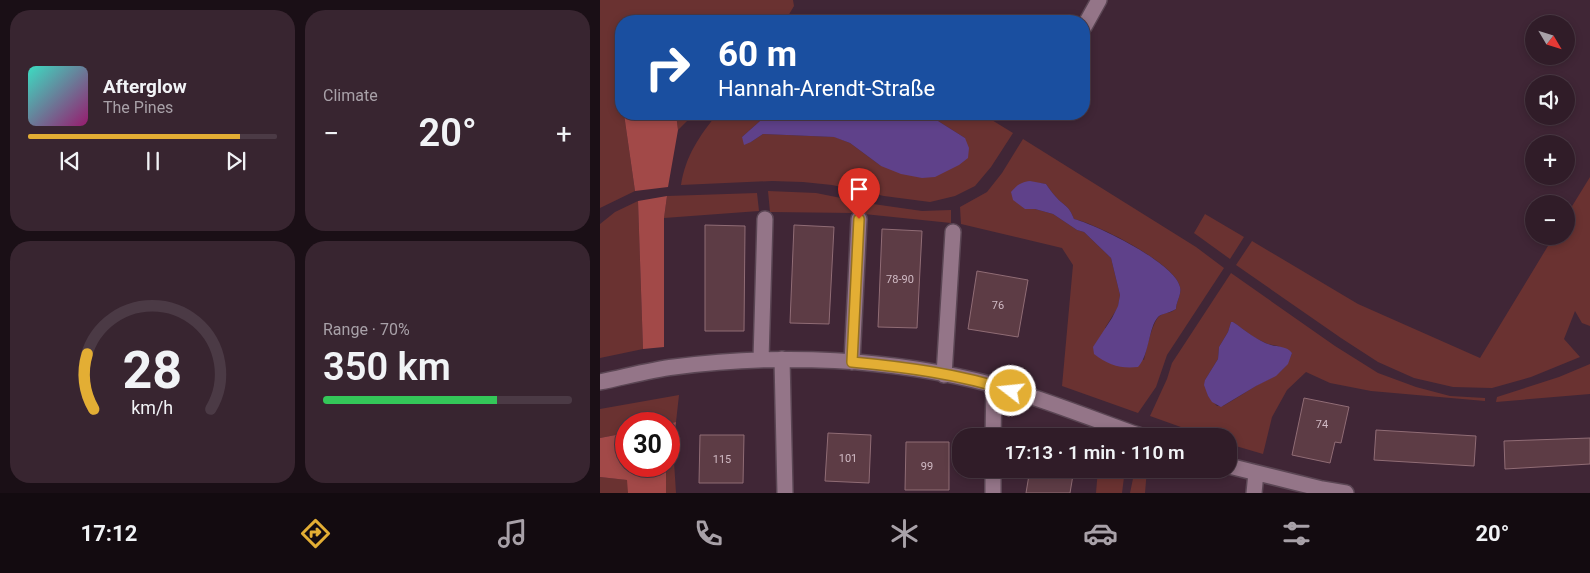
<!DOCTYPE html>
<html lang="en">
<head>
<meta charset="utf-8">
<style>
  body { margin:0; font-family:Roboto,sans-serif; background:#382530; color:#f1f3f6; height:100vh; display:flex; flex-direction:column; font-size:19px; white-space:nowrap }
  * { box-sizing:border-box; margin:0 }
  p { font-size:16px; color:#a8a1a8 }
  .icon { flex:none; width:28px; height:28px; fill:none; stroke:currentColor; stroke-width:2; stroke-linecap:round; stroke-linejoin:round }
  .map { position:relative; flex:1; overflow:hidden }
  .panel { display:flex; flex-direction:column; gap:10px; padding:10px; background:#1a0f16; width:600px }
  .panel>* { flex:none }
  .banner { position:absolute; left:15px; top:15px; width:475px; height:105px; border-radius:20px; box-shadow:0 2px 8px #0003,0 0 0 1px #4b3a45; background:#1a4fa0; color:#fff; overflow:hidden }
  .needle { width:32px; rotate:128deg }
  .controls { position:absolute; left:925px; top:15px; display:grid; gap:10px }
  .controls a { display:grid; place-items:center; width:50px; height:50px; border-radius:50%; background:#301c28; box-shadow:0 2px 8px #0003,0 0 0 1px #4b3a45; font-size:25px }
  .speed { position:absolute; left:15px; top:412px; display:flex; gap:10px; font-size:25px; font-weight:700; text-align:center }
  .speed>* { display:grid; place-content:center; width:65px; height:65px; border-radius:50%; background:#301c28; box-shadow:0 2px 8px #0003,0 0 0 1px #4b3a45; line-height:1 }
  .speed .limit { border:8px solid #d22; background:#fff; color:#111 }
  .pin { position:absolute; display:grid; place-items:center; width:42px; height:42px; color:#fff; margin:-51px -21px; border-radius:50% 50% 50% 0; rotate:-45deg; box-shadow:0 0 5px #0007 }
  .pin .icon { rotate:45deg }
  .me { position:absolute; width:55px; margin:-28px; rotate:286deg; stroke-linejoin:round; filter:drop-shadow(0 0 4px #0008) }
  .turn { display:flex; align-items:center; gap:18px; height:105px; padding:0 20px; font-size:22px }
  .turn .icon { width:65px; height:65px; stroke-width:2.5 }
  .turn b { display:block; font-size:35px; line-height:42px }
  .big { font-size:38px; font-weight:600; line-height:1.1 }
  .panel .card { flex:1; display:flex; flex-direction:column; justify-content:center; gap:8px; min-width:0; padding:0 18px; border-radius:20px; background:#382530 }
  .panel .dial { align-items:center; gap:0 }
  .dial svg { height:130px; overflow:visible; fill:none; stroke:#4b3a45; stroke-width:7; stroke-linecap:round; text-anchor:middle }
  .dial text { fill:#f1f3f6; stroke:none }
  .song { display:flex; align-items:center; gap:15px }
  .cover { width:60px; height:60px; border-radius:8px; background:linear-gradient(135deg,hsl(170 70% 55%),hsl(320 70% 35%)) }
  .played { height:5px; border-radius:2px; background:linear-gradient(90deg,#e3ae34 85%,#4b3a45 85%) }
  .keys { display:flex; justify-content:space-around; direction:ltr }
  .heat { display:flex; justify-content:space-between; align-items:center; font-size:28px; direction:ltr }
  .charge { height:8px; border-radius:4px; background:linear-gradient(90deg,#34c759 70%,#4b3a45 0) }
  .panel .tiles { flex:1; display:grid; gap:10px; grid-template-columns:repeat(2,1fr) }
  .trip { position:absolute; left:352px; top:428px; width:285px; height:50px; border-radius:20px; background:#301c28; box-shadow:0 2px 8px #0003,0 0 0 1px #4b3a45; font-weight:600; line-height:50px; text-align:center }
  .tabs { display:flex; height:80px; justify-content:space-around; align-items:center; background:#130b10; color:#a8a1a8 }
  .tabs .icon { width:35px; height:35px }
  .tabs .active { color:#e3ae34 }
  .tabs b { font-size:22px; color:#f1f3f6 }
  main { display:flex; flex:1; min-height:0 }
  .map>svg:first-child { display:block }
  .green { fill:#6a3231; fill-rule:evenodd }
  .forest { fill:#a24948 }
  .water { fill:#5f418a }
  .building { fill:#5d3c45; stroke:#906c75 }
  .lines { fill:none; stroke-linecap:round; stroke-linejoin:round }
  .minor-casing { stroke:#5b4654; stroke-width:18 }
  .minor { stroke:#947588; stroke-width:15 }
  .route-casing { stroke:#947122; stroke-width:12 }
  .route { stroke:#e3ae34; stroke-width:9 }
  .labels { text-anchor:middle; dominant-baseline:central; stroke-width:5; stroke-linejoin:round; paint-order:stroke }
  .number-label { font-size:11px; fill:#d0bac4 }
</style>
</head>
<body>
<main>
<section class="panel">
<div class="tiles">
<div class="card">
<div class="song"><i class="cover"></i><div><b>Afterglow</b><p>The Pines</p></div></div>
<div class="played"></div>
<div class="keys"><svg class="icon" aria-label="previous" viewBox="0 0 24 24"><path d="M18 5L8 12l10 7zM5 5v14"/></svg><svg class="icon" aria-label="pause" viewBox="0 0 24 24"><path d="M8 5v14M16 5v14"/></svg><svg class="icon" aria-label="next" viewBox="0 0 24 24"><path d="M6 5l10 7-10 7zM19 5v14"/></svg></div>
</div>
<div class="card"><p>Climate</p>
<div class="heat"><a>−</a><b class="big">20°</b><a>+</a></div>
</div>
<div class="card dial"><svg viewBox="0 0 100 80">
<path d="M14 69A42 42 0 1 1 86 69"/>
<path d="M14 69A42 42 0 0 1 10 35" stroke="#e3ae34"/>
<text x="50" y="56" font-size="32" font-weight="700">28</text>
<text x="50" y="72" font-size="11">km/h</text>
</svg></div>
<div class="card"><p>Range · 70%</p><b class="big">350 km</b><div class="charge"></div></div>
</div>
</section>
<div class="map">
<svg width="990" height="493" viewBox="0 0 990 493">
  <rect width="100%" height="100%" fill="#402636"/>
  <!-- green -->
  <path class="green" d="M 0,0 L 193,0 L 194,6 L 185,21 L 21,21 L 14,48 L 21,96 L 21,114 L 24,114 L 35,191 L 0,208 Z
    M 76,114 L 94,114 L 78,130 Z
    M 117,114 L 164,114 L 160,121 L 142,137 L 151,142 L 163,134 L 235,137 L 250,143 L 281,166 L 365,138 L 327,114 L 382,114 L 413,133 L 391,167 L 375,186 L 355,196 L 330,202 L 284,196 L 232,185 L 203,182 L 172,181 L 81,185 C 86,155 99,137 117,114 Z
    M 423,139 L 596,247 L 624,268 L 567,355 L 556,387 L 538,413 L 462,386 L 473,265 L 462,248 L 361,224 L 360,207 L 387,192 L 402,173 ZM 439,183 L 446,184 C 449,188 452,193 456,197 C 464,206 469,205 474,219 C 497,224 575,263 580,287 C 582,294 576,302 576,309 C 569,314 567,312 561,315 C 553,318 546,351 544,360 L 505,328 L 518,307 L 520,295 L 511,258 L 484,232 L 477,230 L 453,214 L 435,209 Z
    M 990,177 L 990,326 L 982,323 L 975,311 L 964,339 L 980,357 L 931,377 L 892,388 L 853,387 L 814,378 L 778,362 L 741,338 L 636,265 L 652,241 L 758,304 L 880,358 L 954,236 L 966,236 L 966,216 Z
    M 168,191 L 216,193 L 256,201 L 255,213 L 170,212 Z
    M 157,193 L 159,211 L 64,218 L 67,196 Z
    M 38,201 L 43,349 L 0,358 L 0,224 L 15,212 Z
    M 266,203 L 322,211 L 351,210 L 351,223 L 264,214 Z
    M 605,214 L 644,237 L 630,259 L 594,233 Z
    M 631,273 L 735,346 L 778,373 L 816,387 L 850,396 L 885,398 L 885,401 L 771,391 L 730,383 L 706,372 L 687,390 L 672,417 L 663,454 L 629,444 L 629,436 L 606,436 L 550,416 L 567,379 L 572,363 ZM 631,322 L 633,322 L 655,338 L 668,344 L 678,346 L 692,353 C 684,375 673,376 654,387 C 644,393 634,400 623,406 L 617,406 L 608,396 L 605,380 L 618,359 L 619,347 L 628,332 Z
    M 990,364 L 990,394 L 896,402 L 897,397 L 959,377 Z
    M 79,395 L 76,422 L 67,424 L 26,424 L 26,433 L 0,438 L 0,409 Z
    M 73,446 L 76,493 L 66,493 L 66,466 L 69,466 L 69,454 Z
    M 498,469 L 525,469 L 522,493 L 496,493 Z
    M 535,469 L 547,469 L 545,493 L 530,493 Z
    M 0,477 L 28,480 L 28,493 L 0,493 Z"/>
  <!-- forest -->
  <path class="forest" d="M 21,25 L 21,96 L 14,48 Z
    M 24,114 L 76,114 L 78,130 L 68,187 L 35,191 Z
    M 67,196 L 64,218 L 64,347 L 43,349 L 38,201 Z
    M 76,422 L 73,446 L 69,454 L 68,424 Z
    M 26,433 L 26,466 L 66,466 L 66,493 L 28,493 L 27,480 L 0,477 L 0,438 Z"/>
  <!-- water -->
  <path class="water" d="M 164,114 L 327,114 L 365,138 L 369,148 L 368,158 L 359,165 L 335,177 L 322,178 L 301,174 L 281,166 L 250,143 L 234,137 L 163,134 L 151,142 L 144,145 L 142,137 L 160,121 Z
    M 430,181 L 446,184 C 449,188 452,193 456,197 C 464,206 469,205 474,219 C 497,225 575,263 580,287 C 582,294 576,302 576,309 C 570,313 560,314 558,317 C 548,328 550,354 538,367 C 521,369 508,365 494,354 L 493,347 L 512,318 L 518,306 L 520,295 L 511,258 L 484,232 L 477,230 L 453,214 L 435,209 L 425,209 L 413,200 L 411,192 C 417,185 421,182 430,181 Z
    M 631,322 L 633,322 C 645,330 657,341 671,345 C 678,347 687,346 692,353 L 688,364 L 676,376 L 656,386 L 621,407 L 612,402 L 608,396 L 604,385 L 605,380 L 618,359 L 619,347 L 628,332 Z"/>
  <!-- building -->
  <path class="building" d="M 105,225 L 145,226 L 144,331 L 105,331 Z
    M 194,225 L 234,227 L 229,324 L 190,323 Z
    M 282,229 L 322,231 L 317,328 L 278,327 Z
    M 377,271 L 428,280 L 418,337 L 368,329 Z
    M 704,398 L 749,407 L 741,443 L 735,442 L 730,463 L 692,455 Z
    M 776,430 L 876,436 L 874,466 L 774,460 Z
    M 228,433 L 271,435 L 269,483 L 225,481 Z
    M 100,435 L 144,435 L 143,483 L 99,483 Z
    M 990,438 L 990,464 L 905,469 L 904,441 Z
    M 306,442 L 349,442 L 349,490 L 305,490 Z
    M 430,469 L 474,469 L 470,493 L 426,493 Z"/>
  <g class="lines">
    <!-- minor casing -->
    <g class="minor-casing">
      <path id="minor" d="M 484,27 L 499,0
        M 182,359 L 185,493
        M 161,360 L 165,219
        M 252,362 L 259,219
        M 344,375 L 353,232
        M 0,382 C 25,377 49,370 74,367 C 180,353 291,358 394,385 C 444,399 492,419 541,436
        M 393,436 L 394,385
        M 629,466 L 722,489 L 746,493
        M 393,493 L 393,469
        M 654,493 L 656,473"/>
    </g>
    <!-- minor -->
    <use href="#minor" class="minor"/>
  </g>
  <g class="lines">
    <!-- route casing -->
    <g class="route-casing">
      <path id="route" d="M 259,219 L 252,362 C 305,367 360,374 411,391"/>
    </g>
    <!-- route -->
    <use href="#route" class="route"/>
  </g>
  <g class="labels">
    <!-- number labels -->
    <g class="number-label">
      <text x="300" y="279">78-90</text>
      <text x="398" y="305">76</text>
      <text x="722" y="424">74</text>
      <text x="248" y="458">101</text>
      <text x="122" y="459">115</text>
      <text x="327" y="466">99</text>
    </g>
  </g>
</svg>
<div class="controls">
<a><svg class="needle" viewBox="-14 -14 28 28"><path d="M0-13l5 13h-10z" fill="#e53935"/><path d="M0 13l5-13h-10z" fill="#a8a1a8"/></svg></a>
<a><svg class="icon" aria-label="sound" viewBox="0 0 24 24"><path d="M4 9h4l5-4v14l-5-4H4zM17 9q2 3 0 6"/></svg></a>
<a>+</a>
<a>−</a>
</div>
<div class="speed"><div class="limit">30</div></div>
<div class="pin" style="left:259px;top:219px;background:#d93025"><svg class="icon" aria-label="arrive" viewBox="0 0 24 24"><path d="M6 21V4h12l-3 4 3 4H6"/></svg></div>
<svg class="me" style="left:411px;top:391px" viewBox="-20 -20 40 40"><circle r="17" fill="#e3ae34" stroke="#fff" stroke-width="3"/><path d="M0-11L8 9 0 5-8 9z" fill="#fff"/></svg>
<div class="trip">17:13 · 1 min · 110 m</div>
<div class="banner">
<div class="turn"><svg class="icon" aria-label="right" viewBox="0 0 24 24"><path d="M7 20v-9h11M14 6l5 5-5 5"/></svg><div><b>60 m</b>Hannah-Arendt-Straße</div></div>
</div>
</div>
</main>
<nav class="tabs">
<b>17:12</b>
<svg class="icon active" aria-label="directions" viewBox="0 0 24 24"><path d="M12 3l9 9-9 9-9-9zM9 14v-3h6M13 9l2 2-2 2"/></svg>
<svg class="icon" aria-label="music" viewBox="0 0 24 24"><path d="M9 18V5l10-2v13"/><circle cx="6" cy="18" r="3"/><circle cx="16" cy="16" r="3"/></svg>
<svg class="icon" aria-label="phone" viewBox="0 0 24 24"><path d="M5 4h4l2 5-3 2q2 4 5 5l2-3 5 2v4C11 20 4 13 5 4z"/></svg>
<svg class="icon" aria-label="climate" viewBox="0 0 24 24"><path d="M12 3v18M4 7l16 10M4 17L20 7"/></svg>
<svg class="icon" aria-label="car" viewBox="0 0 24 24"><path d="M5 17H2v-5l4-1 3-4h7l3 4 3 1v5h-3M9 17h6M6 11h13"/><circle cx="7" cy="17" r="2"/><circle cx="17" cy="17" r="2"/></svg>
<svg class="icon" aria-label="filters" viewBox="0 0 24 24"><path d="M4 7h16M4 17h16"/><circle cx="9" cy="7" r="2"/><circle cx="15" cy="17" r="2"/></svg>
<b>20°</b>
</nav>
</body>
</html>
